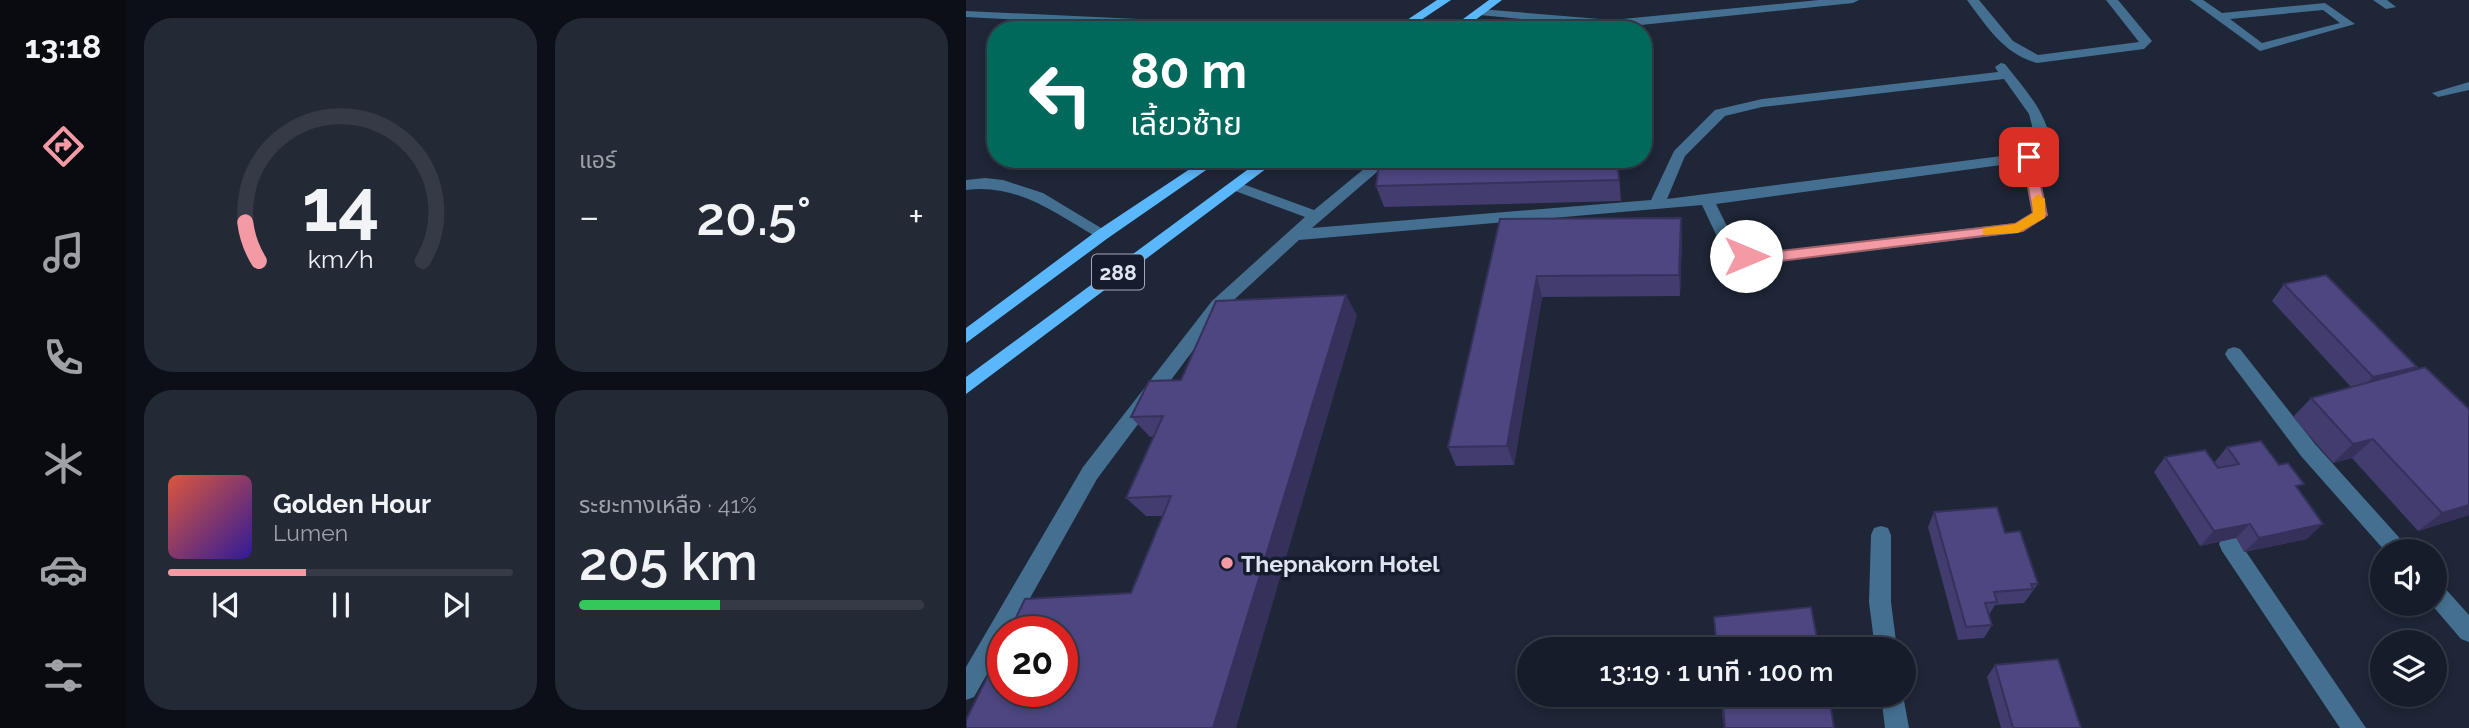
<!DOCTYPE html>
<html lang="th">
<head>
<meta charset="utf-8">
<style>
  body { margin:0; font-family:Raleway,"Noto Sans Thai",sans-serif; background:#232935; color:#f1f3f6; height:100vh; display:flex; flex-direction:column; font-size:26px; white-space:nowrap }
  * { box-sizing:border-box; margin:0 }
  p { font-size:23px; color:#9ea1a8 }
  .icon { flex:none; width:38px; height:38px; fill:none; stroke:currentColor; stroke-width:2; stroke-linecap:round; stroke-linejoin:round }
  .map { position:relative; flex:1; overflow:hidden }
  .panel { display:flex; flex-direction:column; gap:18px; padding:18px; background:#0c0f17; width:840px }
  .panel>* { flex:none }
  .hud { position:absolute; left:21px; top:21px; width:665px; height:147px; border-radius:28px; box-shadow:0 4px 10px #0003,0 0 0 2px #353a46; background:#00695c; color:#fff; overflow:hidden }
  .tools { position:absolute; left:1404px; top:539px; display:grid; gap:14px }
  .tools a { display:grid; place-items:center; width:77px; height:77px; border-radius:50%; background:#161c29; box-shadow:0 4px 10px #0003,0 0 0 2px #353a46; font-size:35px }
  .speed { position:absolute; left:21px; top:616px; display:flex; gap:14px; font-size:35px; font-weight:700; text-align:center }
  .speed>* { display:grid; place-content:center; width:91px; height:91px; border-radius:50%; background:#161c29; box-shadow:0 4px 10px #0003,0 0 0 2px #353a46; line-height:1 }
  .speed .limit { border:10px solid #d22; background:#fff; color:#111 }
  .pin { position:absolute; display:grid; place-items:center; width:60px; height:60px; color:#fff; margin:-30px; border-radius:14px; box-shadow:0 4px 10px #0006 }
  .me { position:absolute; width:77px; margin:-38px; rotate:90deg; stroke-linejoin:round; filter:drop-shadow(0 0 5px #0008) }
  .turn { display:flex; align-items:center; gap:24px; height:147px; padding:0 28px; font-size:32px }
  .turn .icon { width:91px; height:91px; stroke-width:2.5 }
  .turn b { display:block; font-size:49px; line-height:60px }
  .big { font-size:52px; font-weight:600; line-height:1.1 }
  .panel .widget { flex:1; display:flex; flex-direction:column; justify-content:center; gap:10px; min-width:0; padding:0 24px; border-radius:28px; background:#232935 }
  .panel .dial { align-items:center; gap:0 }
  .dial svg { height:182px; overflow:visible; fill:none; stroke:#353a46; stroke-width:7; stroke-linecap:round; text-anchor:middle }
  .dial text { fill:#f1f3f6; stroke:none }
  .song { display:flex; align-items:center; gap:21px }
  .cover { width:84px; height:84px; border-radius:10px; background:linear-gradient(135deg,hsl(10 70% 55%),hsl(250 70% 35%)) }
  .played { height:7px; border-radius:4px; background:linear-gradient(90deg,#f49aa4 40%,#353a46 40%) }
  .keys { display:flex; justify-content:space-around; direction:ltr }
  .heat { display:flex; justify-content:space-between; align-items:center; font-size:38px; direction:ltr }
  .charge { height:10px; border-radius:5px; background:linear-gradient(90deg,#34c759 41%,#353a46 0) }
  .panel .tiles { flex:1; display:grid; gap:18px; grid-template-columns:repeat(2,1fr) }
  .trip { position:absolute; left:551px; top:637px; width:399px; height:70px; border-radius:35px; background:#161c29; box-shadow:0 4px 10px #0003,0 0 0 2px #353a46; font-weight:600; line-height:70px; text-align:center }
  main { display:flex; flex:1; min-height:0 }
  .tabs { display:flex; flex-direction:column; width:126px; justify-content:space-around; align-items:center; background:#090b10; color:#9ea1a8 }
  .tabs .icon { width:49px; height:49px }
  .tabs .selected { color:#f49aa4 }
  .tabs b { font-size:32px; color:#f1f3f6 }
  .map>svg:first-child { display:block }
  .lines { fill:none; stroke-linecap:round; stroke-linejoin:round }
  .minor { fill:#456f90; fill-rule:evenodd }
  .major { fill:#5bb7fc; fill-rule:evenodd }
  .wall { fill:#423c6f }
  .shaded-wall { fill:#36315a }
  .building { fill:#4d4681; stroke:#36315a; stroke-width:2 }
  .route { fill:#f49aa4; stroke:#9f646b; stroke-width:2 }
  .slow { fill:#f59e0b }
  .poi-dot { fill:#f49aa4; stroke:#151c2d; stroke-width:2.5 }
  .labels { text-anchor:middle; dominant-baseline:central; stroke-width:7; stroke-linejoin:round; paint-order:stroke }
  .shield { fill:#151c2d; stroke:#a2a8b6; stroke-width:2 }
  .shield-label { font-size:21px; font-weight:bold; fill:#dfe4f0 }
  .poi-label { font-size:23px; font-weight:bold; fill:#dfe4f0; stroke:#151c2d; text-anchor:start }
</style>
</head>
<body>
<main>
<nav class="tabs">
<b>13:18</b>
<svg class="icon selected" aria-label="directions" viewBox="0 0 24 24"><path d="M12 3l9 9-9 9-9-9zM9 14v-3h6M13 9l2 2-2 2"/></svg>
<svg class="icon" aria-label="music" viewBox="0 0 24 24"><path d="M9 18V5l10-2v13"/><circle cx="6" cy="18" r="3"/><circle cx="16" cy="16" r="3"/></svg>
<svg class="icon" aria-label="phone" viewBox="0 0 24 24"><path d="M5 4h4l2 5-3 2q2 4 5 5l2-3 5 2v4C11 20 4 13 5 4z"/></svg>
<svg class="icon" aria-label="climate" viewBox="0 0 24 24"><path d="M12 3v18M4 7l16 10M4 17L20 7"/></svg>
<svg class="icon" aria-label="car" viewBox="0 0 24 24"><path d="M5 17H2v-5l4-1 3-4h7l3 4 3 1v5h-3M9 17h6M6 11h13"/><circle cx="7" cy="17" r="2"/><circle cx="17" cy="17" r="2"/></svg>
<svg class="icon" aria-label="filters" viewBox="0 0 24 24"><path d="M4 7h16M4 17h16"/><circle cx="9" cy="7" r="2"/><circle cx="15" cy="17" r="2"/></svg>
</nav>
<section class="panel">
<div class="tiles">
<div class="widget dial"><svg viewBox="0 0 100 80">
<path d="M14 69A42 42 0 1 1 86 69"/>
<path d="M14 69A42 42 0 0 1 8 52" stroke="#f49aa4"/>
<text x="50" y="56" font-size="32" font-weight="700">14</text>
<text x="50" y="72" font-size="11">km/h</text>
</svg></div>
<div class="widget"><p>แอร์</p>
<div class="heat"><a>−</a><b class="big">20.5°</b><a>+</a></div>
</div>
<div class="widget">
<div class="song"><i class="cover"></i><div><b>Golden Hour</b><p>Lumen</p></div></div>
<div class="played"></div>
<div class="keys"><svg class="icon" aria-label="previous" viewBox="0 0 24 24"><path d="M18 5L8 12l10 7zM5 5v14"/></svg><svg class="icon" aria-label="pause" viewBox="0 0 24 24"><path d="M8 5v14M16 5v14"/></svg><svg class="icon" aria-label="next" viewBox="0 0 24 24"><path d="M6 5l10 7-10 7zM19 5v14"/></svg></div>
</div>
<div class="widget"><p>ระยะทางเหลือ · 41%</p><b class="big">205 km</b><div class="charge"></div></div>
</div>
</section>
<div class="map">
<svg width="1503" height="728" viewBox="0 0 1503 728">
  <rect width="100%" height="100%" fill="#1e2637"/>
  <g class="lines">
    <!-- minor -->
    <path class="minor" d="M 853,0 L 893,0 L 887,3 L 646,28 L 514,15 L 508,12 L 514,9 L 646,20 Z
      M 1001,0 L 1013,0 L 1047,41 L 1072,55 L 1173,42 L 1140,0 L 1152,0 L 1186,41 L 1178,49 L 1071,63 C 1038,54 1021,27 1001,0 Z
      M 1224,0 L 1237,0 L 1256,13 L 1359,3 L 1389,24 L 1294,51 ZM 1357,10 L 1374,23 L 1296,43 L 1264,19 Z
      M 1407,0 L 1421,0 L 1430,7 L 1420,9 Z
      M 0,11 L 321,26 L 327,30 L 245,30 L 0,17 Z
      M 1035,63 L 1039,64 C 1059,90 1082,113 1085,146 L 1070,158 L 1081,215 L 1052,233 L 806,262 C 757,261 756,246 736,205 L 333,240 L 258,309 L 131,479 L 45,632 L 37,632 L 37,646 L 8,697 L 0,700 L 0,667 L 117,467 L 246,301 L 339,217 L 264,189 L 264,183 L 274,183 L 348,210 L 410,159 L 426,159 L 346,228 L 685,200 L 708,151 L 749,110 L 796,99 L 1032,72 L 1029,67 ZM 1038,79 L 1063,114 L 1071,145 L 1059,153 L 701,199 L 719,156 L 759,116 L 796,107 ZM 1057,162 L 1066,213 L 1049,223 L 806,252 C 767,250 766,235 750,204 Z
      M 1503,82 L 1503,90 L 1472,97 L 1466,93 Z
      M 19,178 L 37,180 L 77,193 L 145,234 L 142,238 L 132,238 C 89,213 51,183 0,190 L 0,180 Z
      M 1268,347 L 1274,349 L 1349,444 L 1439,544 L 1442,551 L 1419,551 L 1335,456 L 1262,359 L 1259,354 L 1262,349 Z
      M 915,526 L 922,528 L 925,535 L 925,602 L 931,649 L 909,649 L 903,602 L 905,535 L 908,528 Z
      M 1263,535 L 1270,537 L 1400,728 L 1374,728 L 1256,551 L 1253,544 L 1256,537 Z
      M 1468,582 L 1476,585 L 1503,615 L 1503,642 L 1495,639 L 1465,604 L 1468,604 Z
      M 915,695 L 937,695 L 943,728 L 919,728 Z"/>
    <!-- major -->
    <path class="major" d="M 471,0 L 485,0 L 440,30 L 426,30 Z
      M 523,0 L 536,0 L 496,30 L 482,30 Z
      M 239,159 L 256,159 L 142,238 L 0,343 L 0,328 L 132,230 Z
      M 296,159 L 313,159 L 0,394 L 0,377 Z"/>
  </g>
  <!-- wall -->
  <path class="wall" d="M 652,159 L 655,201 L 418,207 L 410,186 Z
    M 534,219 L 716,239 L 714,296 L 576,297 L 548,465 L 490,466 L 482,447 Z
    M 1318,284 L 1451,367 L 1447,371 L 1503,515 L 1452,531 L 1386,458 L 1367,463 L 1327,417 L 1345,398 L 1385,387 L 1306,301 Z
    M 380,295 L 391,316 L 165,593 L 197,516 L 180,516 L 160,498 L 188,436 L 184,437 L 165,417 L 215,380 Z
    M 1261,447 L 1332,490 L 1341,539 L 1278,552 L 1270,538 L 1234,546 L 1188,472 L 1199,457 L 1248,463 Z
    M 968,512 L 1039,533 L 1072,584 L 1058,603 L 1029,605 L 1023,615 L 1026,625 L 1018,638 L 992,640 L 962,527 Z
    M 1029,665 L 1115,728 L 1035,728 L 1021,677 Z
    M 754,695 L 863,695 L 868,728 L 758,728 Z"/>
  <!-- shaded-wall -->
  <path class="shaded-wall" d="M 651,159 L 652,159 L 655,201 Z
    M 715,218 L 716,239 L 714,296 L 713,275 Z
    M 571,276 L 576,297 L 548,465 L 541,446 Z
    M 380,295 L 391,316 L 270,728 L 247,728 Z
    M 1451,367 L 1434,383 L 1391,393 L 1407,377 Z
    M 1407,439 L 1386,458 L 1367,463 L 1387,444 Z
    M 1503,505 L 1503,515 L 1452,531 L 1476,513 Z
    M 1284,524 L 1270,538 L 1234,546 L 1248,531 Z
    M 1357,524 L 1341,539 L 1278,552 L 1293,538 Z"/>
  <!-- building -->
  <path class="building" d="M 599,26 L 643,28 L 643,30 L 594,30 Z
    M 420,159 L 651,159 L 653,180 L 410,186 L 413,164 Z
    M 715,218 L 713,275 L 571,276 L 541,446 L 482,447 L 534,219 Z
    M 1360,275 L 1451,367 L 1407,377 L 1318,284 Z
    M 380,295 L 247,728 L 0,728 L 0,720 L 37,645 L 37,691 L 96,691 L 96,632 L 43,632 L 59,599 L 165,593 L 205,496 L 160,498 L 197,416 L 165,417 L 183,381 L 215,380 L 250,301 Z
    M 1459,367 L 1503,409 L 1503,505 L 1476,513 L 1407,439 L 1387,444 L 1345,398 Z
    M 1295,441 L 1313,465 L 1322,463 L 1338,484 L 1330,486 L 1357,524 L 1293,538 L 1284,524 L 1248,531 L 1199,457 L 1239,450 L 1252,468 L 1273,464 L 1261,447 Z
    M 1031,507 L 1039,533 L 1054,531 L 1072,584 L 1065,584 L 1067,589 L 1028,592 L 1031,602 L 1019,603 L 1026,625 L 1000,627 L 968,512 Z
    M 845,607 L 853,649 L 751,649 L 748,617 Z
    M 1092,659 L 1115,728 L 1047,728 L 1029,665 Z
    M 756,695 L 863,695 L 868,728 L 759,728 Z"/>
  <!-- route -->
  <path class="route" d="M 1063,153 L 1069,157 L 1081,215 L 1057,231 L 806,262 L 780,261 L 772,256 L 780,251 L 806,252 L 1049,224 L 1067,213 L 1056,157 Z"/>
  <!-- slow -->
  <path class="slow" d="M 1072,194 L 1079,199 L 1079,218 L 1052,233 L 1017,235 L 1017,228 L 1049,224 L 1067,213 L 1066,199 Z"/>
  <!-- markers -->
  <circle class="poi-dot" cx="261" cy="563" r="7"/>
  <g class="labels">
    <!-- shield labels -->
    <rect class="shield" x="126" y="254.5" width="52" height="35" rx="5"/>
    <g class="shield-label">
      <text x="152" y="272">288</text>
    </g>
    <!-- poi labels -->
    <g class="poi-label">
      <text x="275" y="563">Thepnakorn Hotel</text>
    </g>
  </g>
</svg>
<div class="tools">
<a><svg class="icon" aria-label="sound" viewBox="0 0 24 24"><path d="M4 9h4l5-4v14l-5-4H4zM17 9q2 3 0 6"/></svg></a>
<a><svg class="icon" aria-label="layers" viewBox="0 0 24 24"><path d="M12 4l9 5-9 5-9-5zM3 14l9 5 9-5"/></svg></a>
</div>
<div class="speed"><div class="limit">20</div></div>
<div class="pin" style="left:1063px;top:157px;background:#d93025"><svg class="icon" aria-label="arrive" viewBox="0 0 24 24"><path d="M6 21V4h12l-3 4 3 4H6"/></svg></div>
<svg class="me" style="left:780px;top:256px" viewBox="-20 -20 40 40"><circle r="19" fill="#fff"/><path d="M0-13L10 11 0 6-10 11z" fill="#f49aa4"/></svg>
<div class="trip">13:19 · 1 นาที · 100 m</div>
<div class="hud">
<div class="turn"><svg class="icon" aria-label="left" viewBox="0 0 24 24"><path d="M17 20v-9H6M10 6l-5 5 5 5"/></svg><div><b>80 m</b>เลี้ยวซ้าย</div></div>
</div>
</div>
</main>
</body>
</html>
